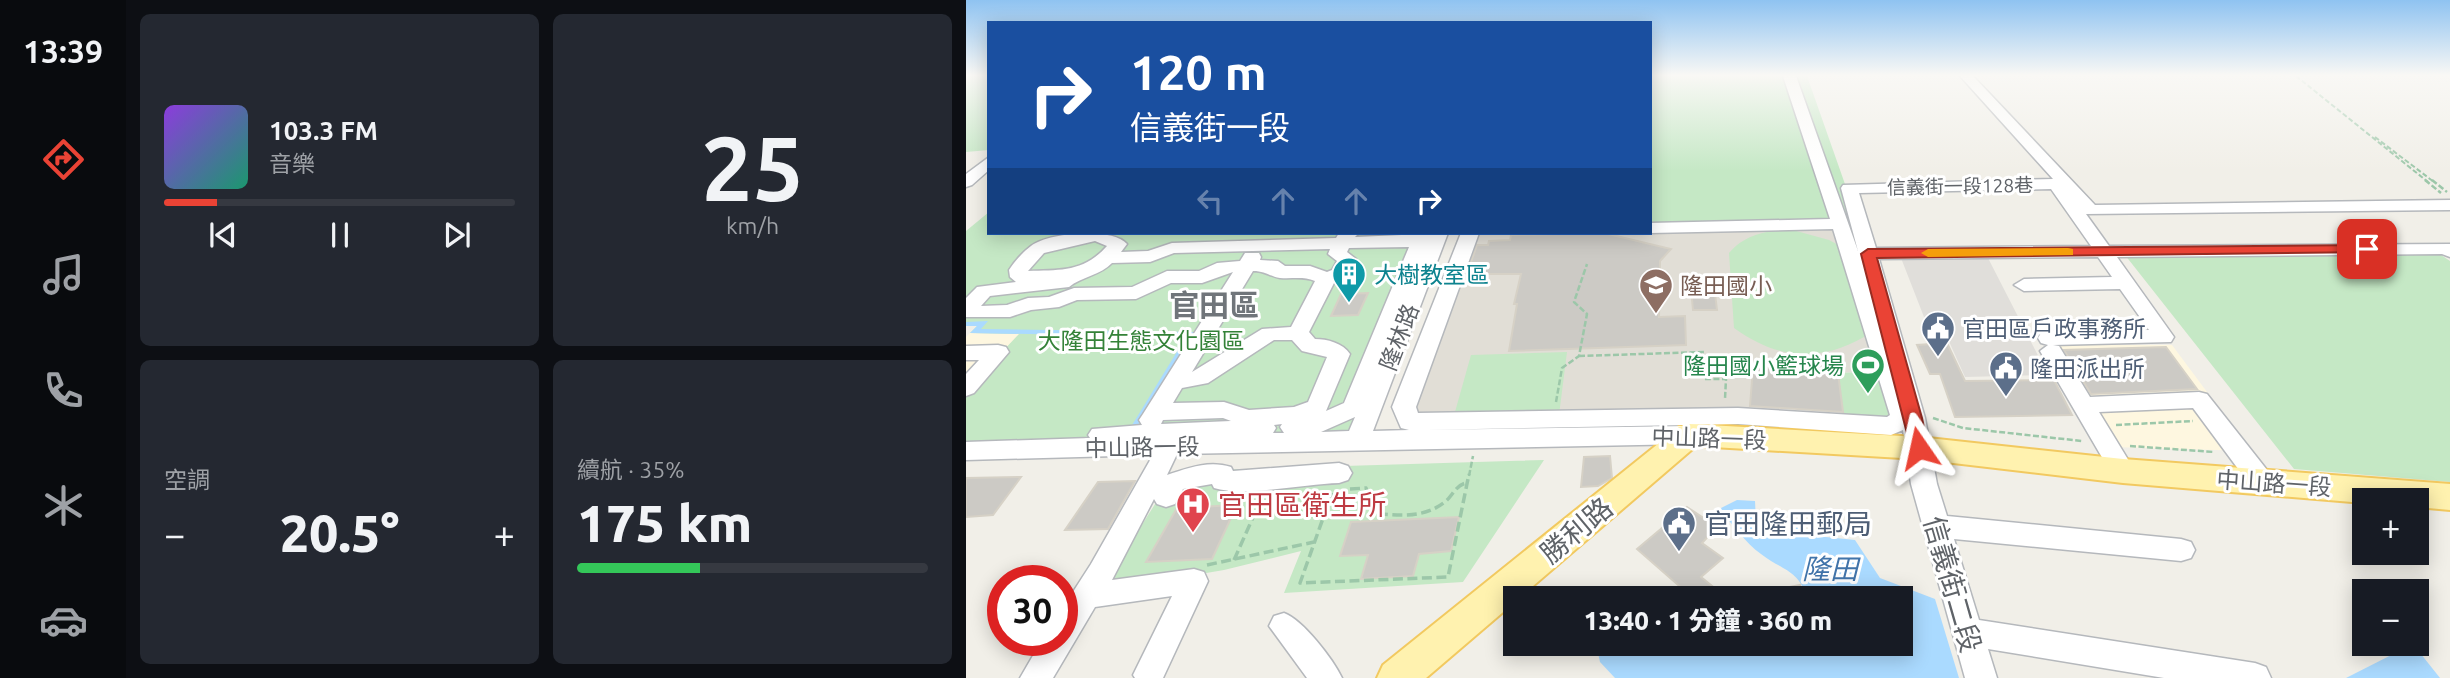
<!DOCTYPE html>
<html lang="zh-TW">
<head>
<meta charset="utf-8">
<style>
  body { margin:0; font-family:Ubuntu,"Noto Sans TC",sans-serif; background:#242831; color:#f1f3f6; height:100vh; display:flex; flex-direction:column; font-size:26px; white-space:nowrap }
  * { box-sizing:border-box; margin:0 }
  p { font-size:23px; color:#9ea1a6 }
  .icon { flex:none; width:38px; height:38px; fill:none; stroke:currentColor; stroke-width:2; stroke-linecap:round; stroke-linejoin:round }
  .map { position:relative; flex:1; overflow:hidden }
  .details { display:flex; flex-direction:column; gap:14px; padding:14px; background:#0d0f14; width:840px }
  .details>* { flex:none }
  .banner { position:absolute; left:21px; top:21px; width:665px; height:214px; border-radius:0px; box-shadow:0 4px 18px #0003; background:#1a4fa0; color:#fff; overflow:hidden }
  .controls { position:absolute; left:1386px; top:488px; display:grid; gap:14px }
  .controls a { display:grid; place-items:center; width:77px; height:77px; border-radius:0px; background:#171b24; box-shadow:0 4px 18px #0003; font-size:35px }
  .speed { position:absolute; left:21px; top:565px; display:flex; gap:14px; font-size:35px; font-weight:700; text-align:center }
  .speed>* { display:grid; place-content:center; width:91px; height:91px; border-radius:50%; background:#171b24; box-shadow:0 4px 18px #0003; line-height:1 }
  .speed .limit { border:10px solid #d22; background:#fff; color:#111 }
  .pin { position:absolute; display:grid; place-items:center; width:60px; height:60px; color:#fff; margin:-30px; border-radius:14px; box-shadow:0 4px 10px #0006 }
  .me { position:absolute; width:77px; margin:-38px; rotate:349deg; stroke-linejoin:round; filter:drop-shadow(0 0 5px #0008) }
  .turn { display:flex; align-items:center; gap:24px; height:147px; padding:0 28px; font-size:32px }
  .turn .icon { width:91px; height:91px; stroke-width:2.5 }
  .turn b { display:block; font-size:49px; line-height:60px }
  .lanes { display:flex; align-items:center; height:66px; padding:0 28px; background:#0003; justify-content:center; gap:35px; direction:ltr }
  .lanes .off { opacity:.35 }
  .big { font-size:52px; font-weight:800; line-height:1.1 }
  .details .tile { flex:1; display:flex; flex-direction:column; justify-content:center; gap:10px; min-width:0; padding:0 24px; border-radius:10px; background:#242831 }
  .details .dial { align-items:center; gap:0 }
  .dial b { font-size:91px; line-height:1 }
  .song { display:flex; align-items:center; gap:21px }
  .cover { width:84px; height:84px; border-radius:10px; background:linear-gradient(135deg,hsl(270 70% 55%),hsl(160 70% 35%)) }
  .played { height:7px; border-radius:4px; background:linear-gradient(90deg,#ea4335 15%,#363941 15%) }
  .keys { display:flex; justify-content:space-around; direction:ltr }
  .heat { display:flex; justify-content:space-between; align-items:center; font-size:38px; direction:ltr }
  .charge { height:10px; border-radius:5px; background:linear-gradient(90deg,#34c759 35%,#363941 0) }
  .details .tiles { flex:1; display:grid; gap:14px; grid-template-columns:repeat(2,1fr) }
  .trip { position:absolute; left:537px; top:586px; width:410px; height:70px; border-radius:0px; background:#171b24; box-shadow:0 4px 18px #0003; font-weight:800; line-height:70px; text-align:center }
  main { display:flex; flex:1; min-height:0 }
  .menu { display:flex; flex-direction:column; width:126px; justify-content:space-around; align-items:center; background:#090b0e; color:#9ea1a6 }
  .menu .icon { width:49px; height:49px }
  .menu .current { color:#ea4335 }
  .menu b { font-size:32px; color:#f1f3f6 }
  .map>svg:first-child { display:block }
  .commercial { fill:#fef7e0 }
  .industrial { fill:#e0deda }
  .education { fill:#e1ded6 }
  .green { fill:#c5e8c5 }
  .water { fill:#aadaff }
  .building { fill:#cccac5; stroke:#d6d1c6; stroke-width:2 }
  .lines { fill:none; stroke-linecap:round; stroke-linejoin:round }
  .minor-casing { stroke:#b5b8bc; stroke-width:3 }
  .major-casing { stroke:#f2c960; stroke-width:4 }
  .path-far2 { stroke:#9cc7a9; stroke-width:2; stroke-dasharray:5 2.5; stroke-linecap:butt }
  .path-far1 { stroke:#9cc7a9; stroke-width:2.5; stroke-dasharray:6 2.5; stroke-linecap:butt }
  .path { stroke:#9cc7a9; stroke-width:3.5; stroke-dasharray:10 4.5; stroke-linecap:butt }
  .minor { fill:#fff; fill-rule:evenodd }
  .major { fill:#fff2af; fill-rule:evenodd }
  .route { fill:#ea4335; stroke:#982c22; stroke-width:2 }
  .slow { fill:#f59e0b }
  .labels { text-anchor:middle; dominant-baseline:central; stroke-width:6; stroke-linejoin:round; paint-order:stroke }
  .far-street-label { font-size:19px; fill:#5f6368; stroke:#fff }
  .culture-label { font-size:23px; fill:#0d838f; stroke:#fff; text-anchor:start }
  .education-label { font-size:23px; fill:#785e54; stroke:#fff; text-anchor:start }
  .service-label { font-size:23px; fill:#4e5e75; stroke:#fff; text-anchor:start }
  .street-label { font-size:23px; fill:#5f6368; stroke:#fff }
  .park-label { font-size:23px; fill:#348238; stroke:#fff }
  .leisure-label { font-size:23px; fill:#27864d; stroke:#fff; text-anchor:end }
  .near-health-label { font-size:28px; fill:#be3a42; stroke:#fff; text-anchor:start }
  .near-service-label { font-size:28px; fill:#4e5e75; stroke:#fff; text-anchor:start }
  .near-street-label { font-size:28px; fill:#5f6368; stroke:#fff }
  .near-water-label { font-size:28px; font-style:italic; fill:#4174aa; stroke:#fff }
  .district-label { font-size:30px; font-weight:bold; fill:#70757a; stroke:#fff }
</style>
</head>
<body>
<main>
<nav class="menu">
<b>13:39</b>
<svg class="icon current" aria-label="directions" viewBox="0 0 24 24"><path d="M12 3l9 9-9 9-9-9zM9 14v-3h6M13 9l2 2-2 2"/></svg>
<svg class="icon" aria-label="music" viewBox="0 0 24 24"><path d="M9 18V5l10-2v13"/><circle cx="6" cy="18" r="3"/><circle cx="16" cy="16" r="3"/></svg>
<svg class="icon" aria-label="phone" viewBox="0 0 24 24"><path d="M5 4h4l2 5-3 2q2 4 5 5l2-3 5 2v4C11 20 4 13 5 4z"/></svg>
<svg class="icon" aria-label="climate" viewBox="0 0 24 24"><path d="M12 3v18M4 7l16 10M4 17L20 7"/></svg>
<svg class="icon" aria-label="car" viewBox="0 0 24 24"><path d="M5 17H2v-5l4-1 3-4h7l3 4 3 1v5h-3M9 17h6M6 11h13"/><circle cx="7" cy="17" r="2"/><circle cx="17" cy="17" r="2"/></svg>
</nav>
<section class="details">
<div class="tiles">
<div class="tile">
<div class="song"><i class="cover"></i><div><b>103.3 FM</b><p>音樂</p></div></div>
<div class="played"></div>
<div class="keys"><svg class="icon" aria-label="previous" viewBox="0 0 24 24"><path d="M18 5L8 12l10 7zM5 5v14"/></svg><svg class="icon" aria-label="pause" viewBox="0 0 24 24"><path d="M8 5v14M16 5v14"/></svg><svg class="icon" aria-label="next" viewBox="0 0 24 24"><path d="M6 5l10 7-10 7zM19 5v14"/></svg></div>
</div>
<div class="tile dial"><b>25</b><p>km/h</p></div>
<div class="tile"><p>空調</p>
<div class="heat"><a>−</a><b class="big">20.5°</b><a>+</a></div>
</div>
<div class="tile"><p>續航 · 35%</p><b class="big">175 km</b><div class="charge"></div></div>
</div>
</section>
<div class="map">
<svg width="1484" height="678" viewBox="0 0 1484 678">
  <rect width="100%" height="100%" fill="#f1efe8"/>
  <!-- commercial -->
  <path class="commercial" d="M 4,333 L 53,334 L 0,392 L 0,337 Z
    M 1093,345 L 1206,345 L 1285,451 L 1144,447 Z"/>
  <!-- industrial -->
  <path class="industrial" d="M 935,258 L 1022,258 L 1082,375 L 999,377 L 981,337 L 965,335 Z"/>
  <!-- education -->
  <path class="education" d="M 874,224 L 920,371 L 872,373 L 788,367 L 783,413 L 444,420 L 499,233 L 684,233 Z"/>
  <!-- green -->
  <path class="green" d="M 0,76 L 23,76 L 23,150 L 0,152 Z
    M 684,76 L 841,76 L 893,224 L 684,228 Z
    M 23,212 L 23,233 L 475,233 L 392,440 L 0,452 L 0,390 L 53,334 L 4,333 L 11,326 L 0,326 L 0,231 Z
    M 823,229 L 863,240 L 876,247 L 901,325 L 898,337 C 852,363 811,359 768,328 L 763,253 C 779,234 800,231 823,229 Z
    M 1454,252 L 1475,255 L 1484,261 L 1484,482 L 1328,469 L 1159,255 Z
    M 601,352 L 593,415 L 487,419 L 505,355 Z
    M 920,371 L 937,418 L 878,421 L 872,373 Z
    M 578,460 L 497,582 L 318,593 L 335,551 L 258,570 L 134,591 L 210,471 Z"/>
  <!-- water -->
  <path class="water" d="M 22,321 L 15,329 L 228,332 L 158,448 L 152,448 L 220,337 L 4,333 L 11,326 L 0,326 L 0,322 Z
    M 771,500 L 789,501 L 790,522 L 834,528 L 860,537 L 889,540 L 914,578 L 969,599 L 993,678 L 649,678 L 634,662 L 630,644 L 934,644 L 934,598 L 841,598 C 832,569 817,571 795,554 C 779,543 766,523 753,509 Z
    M 1447,644 L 1474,678 L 1380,678 Z"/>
  <!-- building -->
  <path class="building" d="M 638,233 L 705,249 L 694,261 L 693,317 L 719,316 L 720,345 L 543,351 L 551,304 L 548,304 L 555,274 L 509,274 L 507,279 L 499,279 L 511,245 L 522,245 L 523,241 L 544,240 L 545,235 Z
    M 724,278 L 747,278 L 751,310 L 727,310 Z
    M 402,293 L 392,315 L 365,316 L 375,294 Z
    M 981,343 L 999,381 L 1088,380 L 1106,415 L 989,417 L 974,374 L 964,374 L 951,345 Z
    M 1200,347 L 1231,389 L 1125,394 L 1098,350 Z
    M 787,367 L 872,373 L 877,412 L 784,406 Z
    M 644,456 L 646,478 L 632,486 L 615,487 L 618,457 Z
    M 55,477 L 27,515 L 0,517 L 0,478 Z
    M 169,481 L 142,529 L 99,530 L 132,482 Z
    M 271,505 L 246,559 L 180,562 L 211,508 Z
    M 721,507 L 751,527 L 736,543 L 757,558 L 735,577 L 761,598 L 727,598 L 671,549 Z
    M 493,517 L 485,551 L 453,554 L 447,576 L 395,579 L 402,555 L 374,556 L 385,522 Z
    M 834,585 L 837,598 L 799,598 L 798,592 Z"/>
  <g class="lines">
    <!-- minor casing -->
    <g class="minor-casing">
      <path id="minor" d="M 817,76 L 830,76 L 892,251 L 875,188 L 877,185 L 1087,179 L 994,76 L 1007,76 L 1129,205 L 1484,200 L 1484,210 L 1120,214 L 1143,246 L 1484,244 L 1484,257 L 1476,254 L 1151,257 L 1208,337 L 1205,342 L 1087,345 L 1093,346 L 1124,397 L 1233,392 L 1241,394 L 1305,475 L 1309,482 L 1305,489 L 1296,492 L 1287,489 L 1227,408 L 1133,412 L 1169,471 L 1166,478 L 1157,481 L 1148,478 L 1074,351 L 1082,345 L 1075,343 L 1072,338 L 1075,333 L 1082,331 L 1183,330 L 1154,289 L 1058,291 L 1048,285 L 1058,279 L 1146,277 L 1132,257 L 913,259 L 959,418 L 971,484 L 981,516 L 1215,539 L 1225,542 L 1229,550 L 1225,558 L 1215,561 L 988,539 L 1013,620 L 1289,663 L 1300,667 L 1305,678 L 1198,678 L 1022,649 L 1031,678 L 999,678 L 945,484 L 937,430 L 925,435 L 772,424 L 458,430 L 724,426 L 732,429 L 736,435 L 732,441 L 724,444 L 211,454 L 201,475 C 222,468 243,460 265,467 L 267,471 L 373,463 L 382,466 L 386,473 L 382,480 L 373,483 C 339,484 278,497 248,488 L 246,484 L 217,489 L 209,504 L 200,507 L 191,504 L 188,499 L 146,580 L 228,569 L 238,572 L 242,581 L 197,678 L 169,678 L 167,675 L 206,596 L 129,607 L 87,678 L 54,678 L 76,640 L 96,640 L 96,609 L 125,564 L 187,455 L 0,460 L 0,442 L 124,438 L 122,435 L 126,429 L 176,425 L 173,420 L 177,414 L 267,272 L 236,283 L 205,283 L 170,299 L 111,300 L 93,307 L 65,310 L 44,317 L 0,317 L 0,298 L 11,287 L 50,282 L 44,277 L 43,270 C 48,262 57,252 65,246 C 83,232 147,227 161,244 L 155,252 L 182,251 L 206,243 L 370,238 L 373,233 L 393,233 L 389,237 L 482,233 L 407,431 L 443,430 L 435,428 L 426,407 L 495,233 L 513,233 L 450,407 L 452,413 L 772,408 L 921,417 L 924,415 L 867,229 L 684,233 L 682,233 L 684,233 L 684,223 L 864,219 ZM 1085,189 L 1125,246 L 910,248 L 893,193 ZM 129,241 L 141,246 C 118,272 95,270 62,271 L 78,253 ZM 443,247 L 378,403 L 360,411 L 384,354 C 377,343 361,339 349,339 L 343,332 L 368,283 C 382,278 384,272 390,259 L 381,252 L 383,248 ZM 364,249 L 362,254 L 371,261 L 366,270 L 361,272 L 344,266 L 319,266 L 312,261 L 294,260 L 295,257 L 293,253 L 279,253 L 274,261 L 251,263 L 233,271 L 201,271 L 166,287 L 108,288 L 83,297 L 62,298 L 41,305 L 15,306 L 24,296 L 103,287 C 115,277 135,275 146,263 L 184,262 L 208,253 ZM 287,271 C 299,271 303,276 314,278 C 327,279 337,276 349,281 L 325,327 L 296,329 L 226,372 ZM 308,340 L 326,340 L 336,351 L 361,357 L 342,402 L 328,407 L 283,410 L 258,402 L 207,403 L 216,388 L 242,383 ZM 389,417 L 383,431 L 355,432 ZM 257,418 L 265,421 L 195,424 L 197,420 ZM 316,424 L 314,427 L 318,433 L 307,433 L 310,428 L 308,425 Z
        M 23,157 L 23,170 L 6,185 L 0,187 L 0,174 Z
        M 32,345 L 40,347 L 43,352 L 8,393 L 0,396 L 0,374 L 13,360 L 0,360 L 0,346 Z
        M 318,613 C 337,620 367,659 376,678 L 341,678 L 303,626 L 308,616 Z"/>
    </g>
    <!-- major casing -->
    <g class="major-casing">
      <path id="major" d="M 724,424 L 953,437 L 1157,459 L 1484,484 L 1484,510 L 1451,507 L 1451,500 L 1398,500 L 1398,503 L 1157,483 L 953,459 L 730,446 L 553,598 L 550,598 L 550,601 L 460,678 L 411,678 L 417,665 L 713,427 Z"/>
    </g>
    <!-- path-far2 -->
    <path class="path-far2" d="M 1330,76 L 1462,182
      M 1409,137 L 1468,182"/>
    <!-- path-far1 -->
    <path class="path-far1" d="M 1459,180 L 1475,193
      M 1466,180 L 1481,192
      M 613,356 L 738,352 L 738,379 L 760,379 L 759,399
      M 590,402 L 596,368 L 613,356 L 621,314 L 608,302 L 621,264
      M 967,418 L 997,428 L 1116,441
      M 1150,425 L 1227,421
      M 1164,446 L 1248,452
      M 503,476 L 507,456"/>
    <!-- path -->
    <path class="path" d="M 384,489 L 400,488 L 404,501 L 415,514 C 438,516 461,517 480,501 C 487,495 490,485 500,483
      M 366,493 L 334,583 L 482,577 L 503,474
      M 268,560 L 293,504
      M 241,565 L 348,542"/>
    <!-- minor -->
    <use href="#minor" class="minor"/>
    <!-- major -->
    <use href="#major" class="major"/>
  </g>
  <!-- sky -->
  <linearGradient id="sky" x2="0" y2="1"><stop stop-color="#8fc3f1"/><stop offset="0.44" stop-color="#f9f8f5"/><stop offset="1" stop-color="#f9f8f5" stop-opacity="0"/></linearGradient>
  <rect width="1484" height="171" fill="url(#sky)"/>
  <!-- route -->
  <path class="route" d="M 1401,245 L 1408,249 L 1406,252 L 911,258 L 956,418 L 962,448 L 959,453 L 946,453 L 895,254 L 902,249 Z"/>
  <!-- slow -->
  <path class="slow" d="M 1102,248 L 1107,249 L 1107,255 L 962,257 L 955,253 L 962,249 Z"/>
  <!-- icons -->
  <defs>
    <g id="building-pin" transform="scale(1.75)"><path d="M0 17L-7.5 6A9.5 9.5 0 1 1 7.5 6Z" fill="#0f9aa8" stroke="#fff"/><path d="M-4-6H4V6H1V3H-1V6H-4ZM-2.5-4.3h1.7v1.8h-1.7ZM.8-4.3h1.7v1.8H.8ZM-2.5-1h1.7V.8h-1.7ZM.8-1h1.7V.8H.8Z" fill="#fff"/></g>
    <g id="school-pin" transform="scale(1.75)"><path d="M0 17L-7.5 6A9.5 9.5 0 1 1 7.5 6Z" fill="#8d6e63" stroke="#fff"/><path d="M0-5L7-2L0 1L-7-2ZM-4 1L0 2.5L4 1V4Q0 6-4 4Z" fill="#fff"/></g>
    <g id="civic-pin" transform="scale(1.75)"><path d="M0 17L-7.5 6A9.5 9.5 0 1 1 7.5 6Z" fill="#5c6f8a" stroke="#fff"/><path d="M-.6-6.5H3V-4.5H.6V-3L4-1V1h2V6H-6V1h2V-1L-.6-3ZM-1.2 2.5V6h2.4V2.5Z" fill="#fff"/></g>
    <g id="stadium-pin" transform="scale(1.75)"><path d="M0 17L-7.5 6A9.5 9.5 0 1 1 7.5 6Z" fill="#2e9e5b" stroke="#fff"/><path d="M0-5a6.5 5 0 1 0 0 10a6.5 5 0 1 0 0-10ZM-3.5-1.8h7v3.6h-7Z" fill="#fff"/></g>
    <g id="hospital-pin" transform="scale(1.75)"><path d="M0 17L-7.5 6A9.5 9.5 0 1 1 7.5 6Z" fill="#e0444e" stroke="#fff"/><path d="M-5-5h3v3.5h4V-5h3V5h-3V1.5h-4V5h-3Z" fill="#fff"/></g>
  </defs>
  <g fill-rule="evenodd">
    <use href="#building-pin" x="383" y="274"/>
    <use href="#school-pin" x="690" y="285"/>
    <use href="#civic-pin" x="972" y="328"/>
    <use href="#stadium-pin" x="902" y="365"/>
    <use href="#civic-pin" x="1040" y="368"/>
    <use href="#hospital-pin" x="227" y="504"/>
    <use href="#civic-pin" x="713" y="523"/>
  </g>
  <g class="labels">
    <!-- far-street labels -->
    <g class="far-street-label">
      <text transform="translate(994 186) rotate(-1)">信義街一段128巷</text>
    </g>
    <!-- culture labels -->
    <g class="culture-label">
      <text x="408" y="274">大樹教室區</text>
    </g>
    <!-- education labels -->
    <g class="education-label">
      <text x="714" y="285">隆田國小</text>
    </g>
    <!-- service labels -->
    <g class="service-label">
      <text x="996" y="328">官田區戶政事務所</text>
      <text x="1064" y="368">隆田派出所</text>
    </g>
    <!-- street labels -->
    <g class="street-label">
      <text transform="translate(433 337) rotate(-69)">隆林路</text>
      <text transform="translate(743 438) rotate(2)">中山路一段</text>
      <text transform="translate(176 447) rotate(-1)">中山路一段</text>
      <text transform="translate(1308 483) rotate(4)">中山路一段</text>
    </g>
    <!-- park labels -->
    <g class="park-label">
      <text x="175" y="340">大隆田生態文化園區</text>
    </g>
    <!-- leisure labels -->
    <g class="leisure-label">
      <text x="878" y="365">隆田國小籃球場</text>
    </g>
    <!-- near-health labels -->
    <g class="near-health-label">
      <text x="252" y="504">官田區衛生所</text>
    </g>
    <!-- near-service labels -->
    <g class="near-service-label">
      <text x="738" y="523">官田隆田郵局</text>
    </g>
    <!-- near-street labels -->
    <g class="near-street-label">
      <text transform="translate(610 530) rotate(-40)">勝利路</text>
      <text transform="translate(987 584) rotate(74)">信義街二段</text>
    </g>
    <!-- near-water labels -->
    <g class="near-water-label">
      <text x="864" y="568">隆田</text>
    </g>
    <!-- district labels -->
    <g class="district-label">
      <text x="248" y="305">官田區</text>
    </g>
  </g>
</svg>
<div class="controls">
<a>+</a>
<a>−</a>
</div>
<div class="speed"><div class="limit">30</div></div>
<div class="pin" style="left:1401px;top:249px;background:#d93025"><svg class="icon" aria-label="arrive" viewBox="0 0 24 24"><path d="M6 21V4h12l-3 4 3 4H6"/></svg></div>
<svg class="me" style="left:953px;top:448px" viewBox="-20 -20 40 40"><path d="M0-17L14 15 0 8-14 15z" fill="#ea4335" stroke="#fff" stroke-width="4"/></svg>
<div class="trip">13:40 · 1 分鐘 · 360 m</div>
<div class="banner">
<div class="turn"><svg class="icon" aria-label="right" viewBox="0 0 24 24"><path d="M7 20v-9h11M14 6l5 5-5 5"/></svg><div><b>120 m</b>信義街一段</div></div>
<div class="lanes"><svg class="icon off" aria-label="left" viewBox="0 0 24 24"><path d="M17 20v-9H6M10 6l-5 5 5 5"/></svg><svg class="icon off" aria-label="ahead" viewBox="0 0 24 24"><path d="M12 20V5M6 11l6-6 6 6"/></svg><svg class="icon off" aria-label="ahead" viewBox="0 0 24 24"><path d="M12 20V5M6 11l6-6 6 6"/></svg><svg class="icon" aria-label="right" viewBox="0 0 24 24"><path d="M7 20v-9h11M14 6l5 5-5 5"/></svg></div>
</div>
</div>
</main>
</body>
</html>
